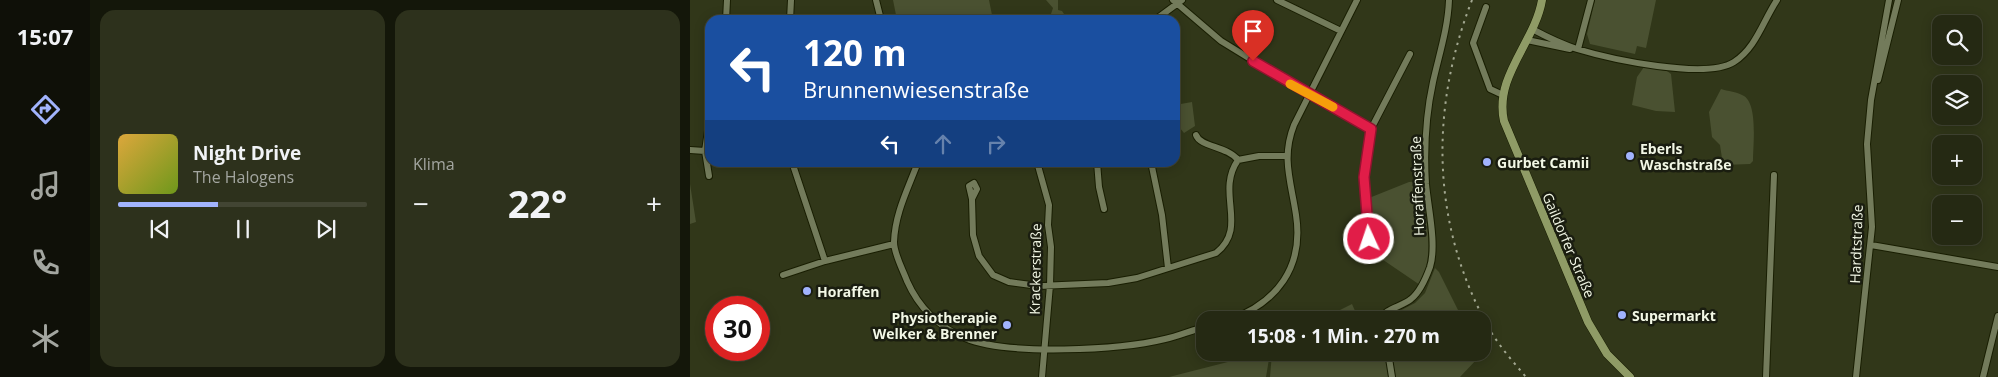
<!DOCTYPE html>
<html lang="de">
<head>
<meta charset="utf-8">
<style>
  body { margin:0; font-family:"Open Sans",sans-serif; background:#2d311c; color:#f1f3f6; height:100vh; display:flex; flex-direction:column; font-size:19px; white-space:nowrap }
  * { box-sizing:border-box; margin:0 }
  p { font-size:16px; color:#a3a6a0 }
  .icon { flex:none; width:28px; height:28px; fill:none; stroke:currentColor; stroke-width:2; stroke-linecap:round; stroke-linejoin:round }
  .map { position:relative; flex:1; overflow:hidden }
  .drawer { display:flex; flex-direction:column; gap:10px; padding:10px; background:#14170a; width:600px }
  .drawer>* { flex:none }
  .hud { position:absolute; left:15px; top:15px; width:475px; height:152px; border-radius:15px; box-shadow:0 2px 12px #0003,0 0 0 1px #424533; background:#1a4fa0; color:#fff; overflow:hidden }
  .buttons { position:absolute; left:1242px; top:15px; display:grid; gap:10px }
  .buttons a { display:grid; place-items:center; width:50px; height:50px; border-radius:10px; background:#252913; box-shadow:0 2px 12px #0003,0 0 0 1px #424533; font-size:25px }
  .speed { position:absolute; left:15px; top:296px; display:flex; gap:10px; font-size:25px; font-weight:700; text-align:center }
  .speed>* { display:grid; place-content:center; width:65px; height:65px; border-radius:50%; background:#252913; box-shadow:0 2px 12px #0003,0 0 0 1px #424533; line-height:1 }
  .speed .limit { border:8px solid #d22; background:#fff; color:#111 }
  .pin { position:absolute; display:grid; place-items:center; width:42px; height:42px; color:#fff; margin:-51px -21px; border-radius:50% 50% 50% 0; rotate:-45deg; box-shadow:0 0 5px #0007 }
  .pin .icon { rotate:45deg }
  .me { position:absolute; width:55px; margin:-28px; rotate:357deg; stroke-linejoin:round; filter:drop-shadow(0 0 4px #0008) }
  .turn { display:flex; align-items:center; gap:18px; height:105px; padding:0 15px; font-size:22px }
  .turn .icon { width:65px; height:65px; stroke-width:2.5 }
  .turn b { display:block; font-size:35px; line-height:42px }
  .lanes { display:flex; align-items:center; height:48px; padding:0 15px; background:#0003; justify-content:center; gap:25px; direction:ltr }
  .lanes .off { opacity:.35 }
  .big { font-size:38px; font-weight:700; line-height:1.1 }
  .drawer .card { flex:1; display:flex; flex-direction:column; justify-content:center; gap:8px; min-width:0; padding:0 18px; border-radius:15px; background:#2d311c }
  .song { display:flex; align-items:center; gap:15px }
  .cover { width:60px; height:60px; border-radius:8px; background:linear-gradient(135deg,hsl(40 70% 55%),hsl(80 70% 35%)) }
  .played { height:5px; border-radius:2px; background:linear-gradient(90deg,#a1b3fd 40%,#424533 40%) }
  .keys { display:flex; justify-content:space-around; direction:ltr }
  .heat { display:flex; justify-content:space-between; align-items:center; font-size:28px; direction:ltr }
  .drawer .tiles { flex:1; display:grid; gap:10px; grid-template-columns:repeat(2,1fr) }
  .trip { position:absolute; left:506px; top:311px; width:295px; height:50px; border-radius:15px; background:#252913; box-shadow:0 2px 12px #0003,0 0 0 1px #424533; font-weight:700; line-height:50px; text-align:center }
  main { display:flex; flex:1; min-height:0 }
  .dock { display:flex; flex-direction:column; width:90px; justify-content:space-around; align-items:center; background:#0f1008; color:#a3a6a0 }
  .dock .icon { width:35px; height:35px }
  .dock .on { color:#a1b3fd }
  .dock b { font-size:22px; color:#f1f3f6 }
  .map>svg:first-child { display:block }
  .green { fill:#4a5131 }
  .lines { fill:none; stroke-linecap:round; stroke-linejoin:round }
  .minor-casing { stroke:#191e02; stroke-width:8 }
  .major-casing { stroke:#191e02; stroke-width:9 }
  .minor { stroke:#737b5b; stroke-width:6 }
  .major { stroke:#8f9b66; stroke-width:8 }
  .rail { stroke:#a3a891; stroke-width:2; stroke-dasharray:2.5 5; stroke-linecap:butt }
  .route-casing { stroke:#92132f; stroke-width:12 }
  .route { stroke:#e11d48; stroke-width:9 }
  .slow { stroke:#f59e0b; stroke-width:9 }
  .poi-dot { fill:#a1b3fd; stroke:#1a1d10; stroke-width:2 }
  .labels { text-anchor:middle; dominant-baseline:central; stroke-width:5; stroke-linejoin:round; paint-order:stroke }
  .poi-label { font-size:14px; font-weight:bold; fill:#f2f7e5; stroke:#1a1d10; text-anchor:start }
  .street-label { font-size:14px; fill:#f2f7e5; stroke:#1a1d10 }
</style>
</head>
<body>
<main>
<nav class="dock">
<b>15:07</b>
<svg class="icon on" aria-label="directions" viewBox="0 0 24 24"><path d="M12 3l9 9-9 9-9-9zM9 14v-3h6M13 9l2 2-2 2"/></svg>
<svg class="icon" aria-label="music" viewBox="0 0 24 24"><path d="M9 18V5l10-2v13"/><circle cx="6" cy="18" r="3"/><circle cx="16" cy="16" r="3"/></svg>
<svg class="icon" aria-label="phone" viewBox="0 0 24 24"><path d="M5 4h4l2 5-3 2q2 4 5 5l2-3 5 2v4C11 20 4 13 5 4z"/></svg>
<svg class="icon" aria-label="climate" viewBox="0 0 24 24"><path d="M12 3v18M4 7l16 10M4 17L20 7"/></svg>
</nav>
<section class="drawer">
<div class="tiles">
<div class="card">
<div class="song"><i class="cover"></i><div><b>Night Drive</b><p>The Halogens</p></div></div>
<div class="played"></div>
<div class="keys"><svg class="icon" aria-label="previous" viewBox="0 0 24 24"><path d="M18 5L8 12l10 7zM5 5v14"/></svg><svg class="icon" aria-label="pause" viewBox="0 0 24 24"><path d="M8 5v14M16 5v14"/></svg><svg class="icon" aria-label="next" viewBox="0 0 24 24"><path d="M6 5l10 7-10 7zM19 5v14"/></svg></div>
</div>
<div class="card"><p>Klima</p>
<div class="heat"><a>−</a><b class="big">22°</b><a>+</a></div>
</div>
</div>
</section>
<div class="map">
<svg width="1308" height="377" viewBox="0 0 1308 377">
  <rect width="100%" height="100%" fill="#313719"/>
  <!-- green -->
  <path class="green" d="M 203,0 L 299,0 L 303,20 L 207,20 Z
    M 356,0 L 368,0 L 368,10 L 372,11 L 378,20 L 359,20 L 363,8 Z
    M 905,0 L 966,0 L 956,48 L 947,46 L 945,54 L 900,44 L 897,34 Z
    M 954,67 L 977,71 L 981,74 L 985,112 L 966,111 L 942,105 L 947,77 Z
    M 1031,89 C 1037,91 1048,92 1054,96 C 1068,105 1063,145 1063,161 L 1060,164 L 1033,165 L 1030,145 L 1022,137 L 1019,112 Z
    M 502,102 L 505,126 L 494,133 L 485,122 L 485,105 Z
    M 731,181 C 735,216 746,253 730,285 L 680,251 L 683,228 L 679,198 L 719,182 Z
    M 0,184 L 6,222 L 0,224 Z
    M 745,268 L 749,272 L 773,320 L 692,320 L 725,303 L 735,293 Z
    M 662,304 L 669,320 L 649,320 L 646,312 Z
    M 573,353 L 579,359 L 576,377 L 479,377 Z
    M 582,353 L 789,353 L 788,358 L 770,377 L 580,377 Z"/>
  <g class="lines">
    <!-- minor casing -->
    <g class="minor-casing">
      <path id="minor" d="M 186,0 L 191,20
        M 483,0 L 531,41 L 619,95 L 681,129
        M 587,0 L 651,31
        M 796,7 L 783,43 L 800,89 L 813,95
        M 36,20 L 37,0
        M 100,20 L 101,0
        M 465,20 L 492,0
        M 842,29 C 857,37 871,44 887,49 C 920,59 1016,80 1044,62 C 1066,48 1073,21 1087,0
        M 837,40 L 880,49
        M 888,49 L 901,0
        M 1188,80 L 1208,0
        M 506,135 C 510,147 537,146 548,160
        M 0,150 L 15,151
        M 102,162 L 135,261
        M 228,162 C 218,189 205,213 204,242 C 204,254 213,270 217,281 C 229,308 249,327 275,338 C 318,356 430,350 475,339 C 489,336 502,330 515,327
        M 347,162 L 359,205 L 358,225 L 361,247 L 360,285 L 352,377
        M 407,162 L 409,187 L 414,209
        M 461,162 L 472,215 L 478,268
        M 19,176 L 15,151 L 20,117
        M 284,183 L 287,189 L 282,199 L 279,186 Z
        M 282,199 L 283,235 L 289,256 L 303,275 L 319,282 L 349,286 L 418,283 L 447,278 L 526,253 C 559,227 525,193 548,160 L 569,156 L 596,156
        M 1181,245 L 1308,267
        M667.5 251a5.5 5.5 0 1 1 11 0a5.5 5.5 0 1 1-11 0Z
        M 676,247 L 679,227 L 674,177 L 681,129 L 720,54
        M 93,275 L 135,261 L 204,244
        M 539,320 C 587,303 614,267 606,215 C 601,181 591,158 604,125 L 667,0
        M 691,320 C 694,308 712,307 721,299 C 730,292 736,278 740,267 C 747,245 738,207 736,184 C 734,151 736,114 743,82 C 749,55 758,28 759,0
        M 698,352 L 702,377
        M 1076,377 L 1084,175
        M 1166,377 L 1182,227 L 1177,144 L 1181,100 L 1199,0
        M 1293,377 L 1308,316"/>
    </g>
    <!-- major casing -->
    <g class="major-casing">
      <path id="major" d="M 852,0 C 845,42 804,76 814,121 L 898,322 L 917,354 L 940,377"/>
    </g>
    <!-- minor -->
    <use href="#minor" class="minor"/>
    <!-- major -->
    <use href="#major" class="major"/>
    <!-- rail -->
    <path class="rail" d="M 782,0 C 739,111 741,227 801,332 C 811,348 824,363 836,377"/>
  </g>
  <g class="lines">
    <!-- route casing -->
    <g class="route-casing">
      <path id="route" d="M 563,61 L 681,129 L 674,177 L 679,239"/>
    </g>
    <!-- route -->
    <use href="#route" class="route"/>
    <!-- slow -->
    <path class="slow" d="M 600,84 L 643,107"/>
  </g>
  <!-- markers -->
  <g class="poi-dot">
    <circle cx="940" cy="156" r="5"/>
    <circle cx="797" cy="162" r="5"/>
    <circle cx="117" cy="291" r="5"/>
    <circle cx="932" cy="315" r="5"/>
    <circle cx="317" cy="325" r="5"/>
  </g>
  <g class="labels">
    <!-- poi labels -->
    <g class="poi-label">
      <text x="950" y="148">Eberls<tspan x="950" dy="16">Waschstraße</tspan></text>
      <text x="807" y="162">Gurbet Camii</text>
      <text x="127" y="291">Horaffen</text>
      <text x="942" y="315">Supermarkt</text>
      <text x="307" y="317" text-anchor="end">Physiotherapie<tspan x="307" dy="16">Welker &amp; Brenner</tspan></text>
    </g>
    <!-- street labels -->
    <g class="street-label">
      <text transform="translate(727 186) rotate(-92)">Horaffenstraße</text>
      <text transform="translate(1166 244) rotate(-88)">Hardtstraße</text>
      <text transform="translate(879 245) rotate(67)">Gaildorfer Straße</text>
      <text transform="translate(345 269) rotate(-89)">Krackerstraße</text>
    </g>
  </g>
</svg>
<div class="buttons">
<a><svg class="icon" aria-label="search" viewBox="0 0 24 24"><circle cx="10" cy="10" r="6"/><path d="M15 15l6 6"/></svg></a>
<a><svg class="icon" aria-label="layers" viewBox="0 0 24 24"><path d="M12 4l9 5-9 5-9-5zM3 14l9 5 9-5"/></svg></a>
<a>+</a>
<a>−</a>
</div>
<div class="speed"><div class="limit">30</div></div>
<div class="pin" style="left:563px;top:61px;background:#d93025"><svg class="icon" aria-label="arrive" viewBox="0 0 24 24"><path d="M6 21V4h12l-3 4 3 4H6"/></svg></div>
<svg class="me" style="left:679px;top:239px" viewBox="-20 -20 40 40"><circle r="17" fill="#e11d48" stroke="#fff" stroke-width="3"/><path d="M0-11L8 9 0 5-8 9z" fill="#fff"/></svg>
<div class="trip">15:08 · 1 Min. · 270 m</div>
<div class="hud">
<div class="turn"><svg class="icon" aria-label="left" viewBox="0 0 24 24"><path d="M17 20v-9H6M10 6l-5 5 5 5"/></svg><div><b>120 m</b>Brunnenwiesenstraße</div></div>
<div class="lanes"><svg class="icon" aria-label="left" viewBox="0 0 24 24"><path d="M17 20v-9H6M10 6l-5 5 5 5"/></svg><svg class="icon off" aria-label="ahead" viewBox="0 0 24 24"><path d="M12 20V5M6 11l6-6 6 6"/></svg><svg class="icon off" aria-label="right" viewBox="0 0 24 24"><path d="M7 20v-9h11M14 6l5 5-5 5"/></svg></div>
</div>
</div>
</main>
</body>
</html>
